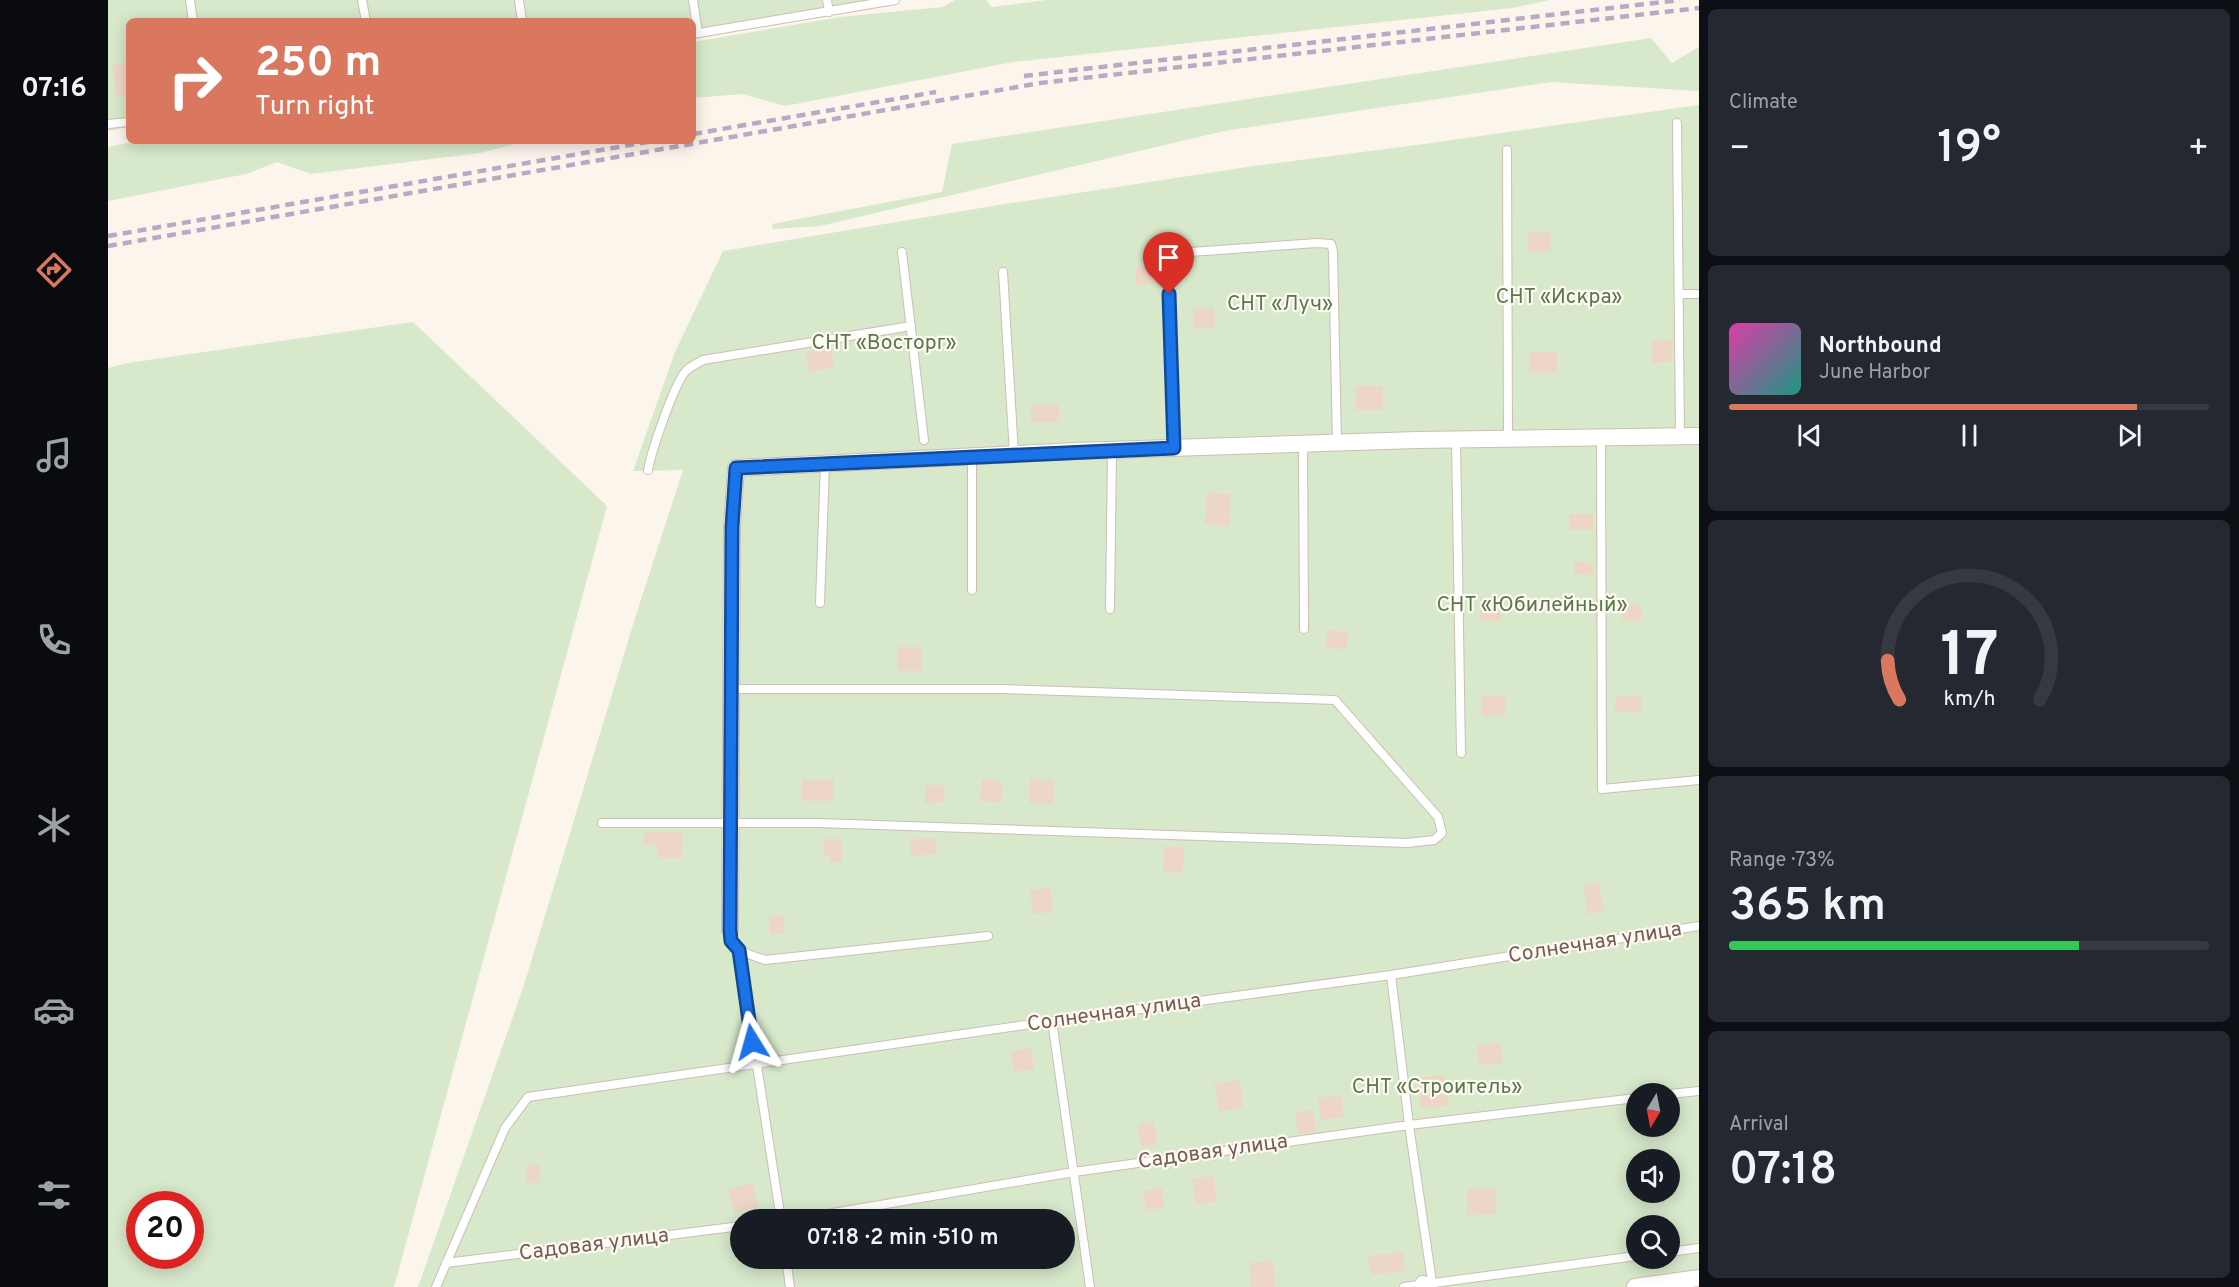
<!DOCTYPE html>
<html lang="en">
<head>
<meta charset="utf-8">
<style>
  body { margin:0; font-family:Overpass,sans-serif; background:#242831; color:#f1f3f6; height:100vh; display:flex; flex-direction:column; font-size:22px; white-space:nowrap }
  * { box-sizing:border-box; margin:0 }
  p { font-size:20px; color:#9ea1a6 }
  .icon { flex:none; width:33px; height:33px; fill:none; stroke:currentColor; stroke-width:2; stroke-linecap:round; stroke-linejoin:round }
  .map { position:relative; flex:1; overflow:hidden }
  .sheet { display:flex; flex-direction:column; gap:9px; padding:9px; background:#0d0f14; width:540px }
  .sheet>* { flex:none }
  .banner { position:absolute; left:18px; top:18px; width:570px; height:126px; border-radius:9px; box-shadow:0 3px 15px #0003; background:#d9785e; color:#fff; overflow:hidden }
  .needle { width:39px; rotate:190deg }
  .controls { position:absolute; left:1518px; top:1083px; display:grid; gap:12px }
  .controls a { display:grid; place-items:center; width:54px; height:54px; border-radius:50%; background:#171b24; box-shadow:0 3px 15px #0003; font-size:30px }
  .speed { position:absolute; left:18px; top:1191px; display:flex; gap:12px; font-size:30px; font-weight:700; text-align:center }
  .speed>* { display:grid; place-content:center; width:78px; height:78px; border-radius:50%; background:#171b24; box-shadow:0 3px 15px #0003; line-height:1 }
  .speed .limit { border:9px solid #d22; background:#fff; color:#111 }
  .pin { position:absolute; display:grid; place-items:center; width:51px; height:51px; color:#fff; margin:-62px -26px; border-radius:50% 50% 50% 0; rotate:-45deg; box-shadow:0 0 6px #0007 }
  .pin .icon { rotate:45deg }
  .me { position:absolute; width:66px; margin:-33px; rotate:352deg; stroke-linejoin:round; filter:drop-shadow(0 0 4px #0008) }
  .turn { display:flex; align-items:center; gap:21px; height:126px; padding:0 30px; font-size:27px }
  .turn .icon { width:78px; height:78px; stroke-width:2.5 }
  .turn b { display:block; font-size:42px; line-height:51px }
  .big { font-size:45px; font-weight:600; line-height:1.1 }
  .sheet .card { flex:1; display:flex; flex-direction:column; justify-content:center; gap:9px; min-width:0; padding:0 21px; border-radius:9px; background:#242831 }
  .sheet .dial { align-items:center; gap:0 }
  .dial svg { height:156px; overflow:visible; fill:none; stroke:#363941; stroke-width:7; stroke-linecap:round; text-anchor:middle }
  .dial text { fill:#f1f3f6; stroke:none }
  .song { display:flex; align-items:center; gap:18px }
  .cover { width:72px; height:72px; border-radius:9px; background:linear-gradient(135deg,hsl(320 70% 55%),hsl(170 70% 35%)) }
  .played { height:6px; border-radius:3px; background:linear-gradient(90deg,#d9785e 85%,#363941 85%) }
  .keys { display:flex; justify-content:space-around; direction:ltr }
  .heat { display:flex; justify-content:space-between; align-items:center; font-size:33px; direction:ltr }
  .charge { height:9px; border-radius:4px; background:linear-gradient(90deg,#34c759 73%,#363941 0) }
  .trip { position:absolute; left:622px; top:1209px; width:345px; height:60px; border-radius:30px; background:#171b24; box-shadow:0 3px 15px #0003; font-weight:600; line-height:60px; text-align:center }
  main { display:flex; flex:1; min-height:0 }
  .tab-bar { display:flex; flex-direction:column; width:108px; justify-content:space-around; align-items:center; background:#090b0e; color:#9ea1a6 }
  .tab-bar .icon { width:42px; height:42px }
  .tab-bar .active { color:#d9785e }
  .tab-bar b { font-size:27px; color:#f1f3f6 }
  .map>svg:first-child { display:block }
  .green { fill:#d7e8cb; fill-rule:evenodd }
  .building { fill:#eed6c6 }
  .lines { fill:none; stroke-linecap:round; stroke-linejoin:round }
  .service-casing { stroke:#cdbeb3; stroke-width:10 }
  .minor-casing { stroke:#cdbeb3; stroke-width:18 }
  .service { stroke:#fff; stroke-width:8 }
  .minor { stroke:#fff; stroke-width:16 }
  .rail { stroke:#b8aac5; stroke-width:4.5; stroke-dasharray:9 6; stroke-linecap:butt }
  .route-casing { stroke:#114b97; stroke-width:15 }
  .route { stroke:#1a73e8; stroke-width:10 }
  .labels { text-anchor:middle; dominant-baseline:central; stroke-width:4.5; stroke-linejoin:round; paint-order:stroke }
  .park-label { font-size:21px; fill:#58794a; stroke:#fef9f3 }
  .street-label { font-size:21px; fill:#755d51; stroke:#fef9f3 }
</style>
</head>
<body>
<main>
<nav class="tab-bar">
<b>07:16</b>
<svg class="icon active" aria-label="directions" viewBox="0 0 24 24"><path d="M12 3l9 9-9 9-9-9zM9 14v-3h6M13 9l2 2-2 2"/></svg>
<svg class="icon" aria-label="music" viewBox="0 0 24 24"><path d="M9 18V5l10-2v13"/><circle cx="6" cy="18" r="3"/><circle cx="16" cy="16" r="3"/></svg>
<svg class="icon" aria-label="phone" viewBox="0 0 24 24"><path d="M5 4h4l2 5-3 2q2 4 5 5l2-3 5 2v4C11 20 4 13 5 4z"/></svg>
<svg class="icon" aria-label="climate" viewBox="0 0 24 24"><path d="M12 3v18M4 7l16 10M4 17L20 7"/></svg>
<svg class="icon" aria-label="car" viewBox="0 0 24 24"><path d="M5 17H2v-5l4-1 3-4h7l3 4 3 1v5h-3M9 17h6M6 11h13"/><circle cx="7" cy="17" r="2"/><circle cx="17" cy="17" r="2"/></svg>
<svg class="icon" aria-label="filters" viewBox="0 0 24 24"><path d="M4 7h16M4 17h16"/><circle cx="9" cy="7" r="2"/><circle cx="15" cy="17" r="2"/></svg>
</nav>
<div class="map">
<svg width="1591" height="1287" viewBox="0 0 1591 1287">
  <rect width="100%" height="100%" fill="#fbf5ec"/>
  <!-- green -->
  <path class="green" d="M 0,0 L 770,0 L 585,31 L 585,21 L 21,21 L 21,127 L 0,131 Z
    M 847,0 L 878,0 L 884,7 L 939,0 L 1441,0 L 1404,8 L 905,62 L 677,106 L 635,94 L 585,98 L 585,42 L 732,17 L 835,7 Z
    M 1543,38 L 1564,63 L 1591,47 L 1591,91 L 1443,82 L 1116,131 L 712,226 L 665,229 L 664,224 L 834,192 L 844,144 Z
    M 1591,105 L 1591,1287 L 310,1287 L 416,985 L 528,615 L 575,470 L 525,471 L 567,352 L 615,251 L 891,205 L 1146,166 L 1316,144 ZM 1528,1094 L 1562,1094 L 1562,1126 L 1528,1126 ZM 1528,1160 L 1562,1160 L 1562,1192 L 1528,1192 ZM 633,1220 L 957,1220 L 957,1258 L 633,1258 ZM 1528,1226 L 1562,1226 L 1562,1258 L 1528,1258 Z
    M 29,141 L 417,141 L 372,153 L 203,174 L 169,162 L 138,174 L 0,201 L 0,147 Z
    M 305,322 L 499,506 L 286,1287 L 0,1287 L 0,368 L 20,363 ZM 32,1204 L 82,1204 L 82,1256 L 32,1256 Z"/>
  <!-- building -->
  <path class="building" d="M 21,62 L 21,96 L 9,98 L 4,65 Z
    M 1420,232 L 1443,233 L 1442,252 L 1419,251 Z
    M 1054,266 L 1054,283 L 1028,285 L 1028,267 Z
    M 1106,308 L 1107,327 L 1086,328 L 1085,309 Z
    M 1564,340 L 1564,362 L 1544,363 L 1543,341 Z
    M 723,347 L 727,367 L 702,372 L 698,352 Z
    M 1421,352 L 1449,352 L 1449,373 L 1421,373 Z
    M 1248,386 L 1275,386 L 1275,410 L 1248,410 Z
    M 923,405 L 951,405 L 951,422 L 923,422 Z
    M 1099,493 L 1123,494 L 1121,526 L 1097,524 Z
    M 1461,514 L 1485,514 L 1485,530 L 1461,530 Z
    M 1467,562 L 1485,563 L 1485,575 L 1466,574 Z
    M 1373,597 L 1393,598 L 1392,621 L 1372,621 Z
    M 1533,605 L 1533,621 L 1514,621 L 1513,606 Z
    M 1220,629 L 1241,633 L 1238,650 L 1217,646 Z
    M 789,647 L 813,647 L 813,671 L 789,671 Z
    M 1397,695 L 1398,715 L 1374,716 L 1373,696 Z
    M 1508,696 L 1534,696 L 1534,712 L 1507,712 Z
    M 874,779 L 895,782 L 893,803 L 872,801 Z
    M 922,779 L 946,780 L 945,804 L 921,803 Z
    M 694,780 L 726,780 L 726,801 L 694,801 Z
    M 817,785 L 836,785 L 837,802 L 817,803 Z
    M 537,832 L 575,832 L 574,858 L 550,858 L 550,845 L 536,845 Z
    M 827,838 L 828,854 L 803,856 L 802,839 Z
    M 716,839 L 734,839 L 733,862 L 722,862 L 722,855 L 716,855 Z
    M 1056,846 L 1076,847 L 1075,873 L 1055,872 Z
    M 1491,883 L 1496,911 L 1480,914 L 1475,885 Z
    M 942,888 L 945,912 L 925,914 L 922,890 Z
    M 676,916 L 677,933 L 662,934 L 661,917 Z
    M 1392,1043 L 1395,1063 L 1371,1065 L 1369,1045 Z
    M 923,1048 L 926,1069 L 906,1072 L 903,1051 Z
    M 1336,1075 L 1340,1105 L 1313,1109 L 1309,1078 Z
    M 1131,1080 L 1135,1107 L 1111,1112 L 1106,1084 Z
    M 1233,1096 L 1236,1117 L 1213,1120 L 1210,1098 Z
    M 1205,1110 L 1208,1132 L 1190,1134 L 1187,1112 Z
    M 1046,1122 L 1049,1145 L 1033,1147 L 1029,1124 Z
    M 418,1165 L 432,1165 L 432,1183 L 419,1183 Z
    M 1105,1176 L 1109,1201 L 1088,1204 L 1084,1179 Z
    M 645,1183 L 650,1207 L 626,1212 L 620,1189 Z
    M 1054,1188 L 1056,1208 L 1038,1211 L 1035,1191 Z
    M 1359,1189 L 1388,1189 L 1388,1214 L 1359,1215 Z
    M 1295,1252 L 1297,1271 L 1263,1275 L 1260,1256 Z
    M 1166,1261 L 1167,1287 L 1143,1287 L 1142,1262 Z"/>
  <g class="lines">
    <!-- service casing -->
    <g class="service-casing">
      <path id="service" d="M 82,0 L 85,21
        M 254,0 L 258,21
        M 411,0 L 414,21
        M 585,0 L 590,33
        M 719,0 L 721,12
        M 585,34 L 787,0
        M 1569,123 L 1572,437
        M 0,124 L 21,122
        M 1399,150 L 1400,439
        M 794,252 L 816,440
        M 895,272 L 906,454
        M 1572,294 L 1591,294
        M 1493,438 L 1494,789 L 1591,780
        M 1348,440 L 1353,753
        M 1195,444 L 1196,629
        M 1066,448 L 1061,271 L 1064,258 L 1068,253 L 1209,243 L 1223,244 L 1225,251 L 1229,443
        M 864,456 L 864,590
        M 540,470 C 543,453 567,380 579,370 C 583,366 590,363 595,360 L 803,326
        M 712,603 L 717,464
        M 1002,609 L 1004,450
        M 494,823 L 710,823 L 1299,843 L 1326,840 L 1334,833 L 1330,817 L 1227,700 L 895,689 L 623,689
        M 622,930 C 624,952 638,953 657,960 L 880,936
        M 631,950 L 673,1220
        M 1283,975 L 1301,1125 L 1324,1282
        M 944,1021 L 982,1287
        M 1562,1094 L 1591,1091
        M 684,1220 L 966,1172 L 1301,1125 L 1528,1098
        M 1562,1252 L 1591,1248
        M 678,1258 L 682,1287
        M 338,1263 L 633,1226
        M 328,1287 L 397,1128 L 420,1097 L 944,1021 L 1283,975 L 1591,926
        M 1296,1287 L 1528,1256"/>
    </g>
    <!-- minor casing -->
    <g class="minor-casing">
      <path id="minor" d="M 622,930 L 624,527 L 628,468 L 968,451 L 1309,440 L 1591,436
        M 1314,1287 L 1315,1284
        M 1527,1287 L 1591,1278"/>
    </g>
    <!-- service -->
    <use href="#service" class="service"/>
    <!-- minor -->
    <use href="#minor" class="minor"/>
    <!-- rail -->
    <path class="rail" d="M 916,76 L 1572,0
      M 585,134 L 828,92
      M 0,236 L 545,141
      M 0,246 L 932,83 L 1591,8"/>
  </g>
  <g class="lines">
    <!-- route casing -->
    <g class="route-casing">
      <path id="route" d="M 644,1042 L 631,950 L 623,941 L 622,930 L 624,527 L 628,468 L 1066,448 L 1061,294"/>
    </g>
    <!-- route -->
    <use href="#route" class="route"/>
  </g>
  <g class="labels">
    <!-- park labels -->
    <g class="park-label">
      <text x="1451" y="297">СНТ «Искра»</text>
      <text x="1172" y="304">СНТ «Луч»</text>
      <text x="776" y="343">СНТ «Восторг»</text>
      <text x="1424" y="605">СНТ «Юбилейный»</text>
      <text x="1329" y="1087">СНТ «Строитель»</text>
    </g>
    <!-- street labels -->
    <g class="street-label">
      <text transform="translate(1487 943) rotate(-9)">Солнечная улица</text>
      <text transform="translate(1006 1013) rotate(-8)">Солнечная улица</text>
      <text transform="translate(1105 1152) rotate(-8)">Садовая улица</text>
      <text transform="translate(486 1245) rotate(-7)">Садовая улица</text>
    </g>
  </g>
</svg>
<div class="controls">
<a><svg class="needle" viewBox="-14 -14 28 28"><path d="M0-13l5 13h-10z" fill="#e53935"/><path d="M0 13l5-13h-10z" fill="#9ea1a6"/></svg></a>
<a><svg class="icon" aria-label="sound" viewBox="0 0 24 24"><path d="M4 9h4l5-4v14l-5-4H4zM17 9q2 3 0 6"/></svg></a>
<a><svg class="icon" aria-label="search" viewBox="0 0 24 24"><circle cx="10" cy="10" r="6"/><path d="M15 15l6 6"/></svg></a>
</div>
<div class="speed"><div class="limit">20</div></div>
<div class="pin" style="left:1061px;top:294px;background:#d93025"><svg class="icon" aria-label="arrive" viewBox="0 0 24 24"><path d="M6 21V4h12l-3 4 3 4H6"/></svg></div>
<svg class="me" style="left:644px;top:1042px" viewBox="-20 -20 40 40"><path d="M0-17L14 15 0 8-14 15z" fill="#1a73e8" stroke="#fff" stroke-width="4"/></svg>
<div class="trip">07:18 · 2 min · 510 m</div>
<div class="banner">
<div class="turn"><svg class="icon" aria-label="right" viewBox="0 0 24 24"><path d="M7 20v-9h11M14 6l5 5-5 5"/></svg><div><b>250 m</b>Turn right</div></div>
</div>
</div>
<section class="sheet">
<div class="card"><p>Climate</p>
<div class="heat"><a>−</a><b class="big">19°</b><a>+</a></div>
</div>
<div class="card">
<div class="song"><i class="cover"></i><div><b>Northbound</b><p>June Harbor</p></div></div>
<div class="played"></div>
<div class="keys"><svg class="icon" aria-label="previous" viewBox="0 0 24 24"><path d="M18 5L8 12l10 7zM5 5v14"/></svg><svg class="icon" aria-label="pause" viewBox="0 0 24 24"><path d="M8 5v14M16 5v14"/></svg><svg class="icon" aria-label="next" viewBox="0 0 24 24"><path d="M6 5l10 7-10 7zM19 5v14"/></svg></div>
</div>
<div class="card dial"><svg viewBox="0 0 100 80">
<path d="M14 69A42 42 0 1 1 86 69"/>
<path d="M14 69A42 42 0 0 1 8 49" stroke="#d9785e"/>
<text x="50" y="56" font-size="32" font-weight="700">17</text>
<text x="50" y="72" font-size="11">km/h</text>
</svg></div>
<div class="card"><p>Range · 73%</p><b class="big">365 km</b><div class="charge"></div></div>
<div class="card"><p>Arrival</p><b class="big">07:18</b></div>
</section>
</main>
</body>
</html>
